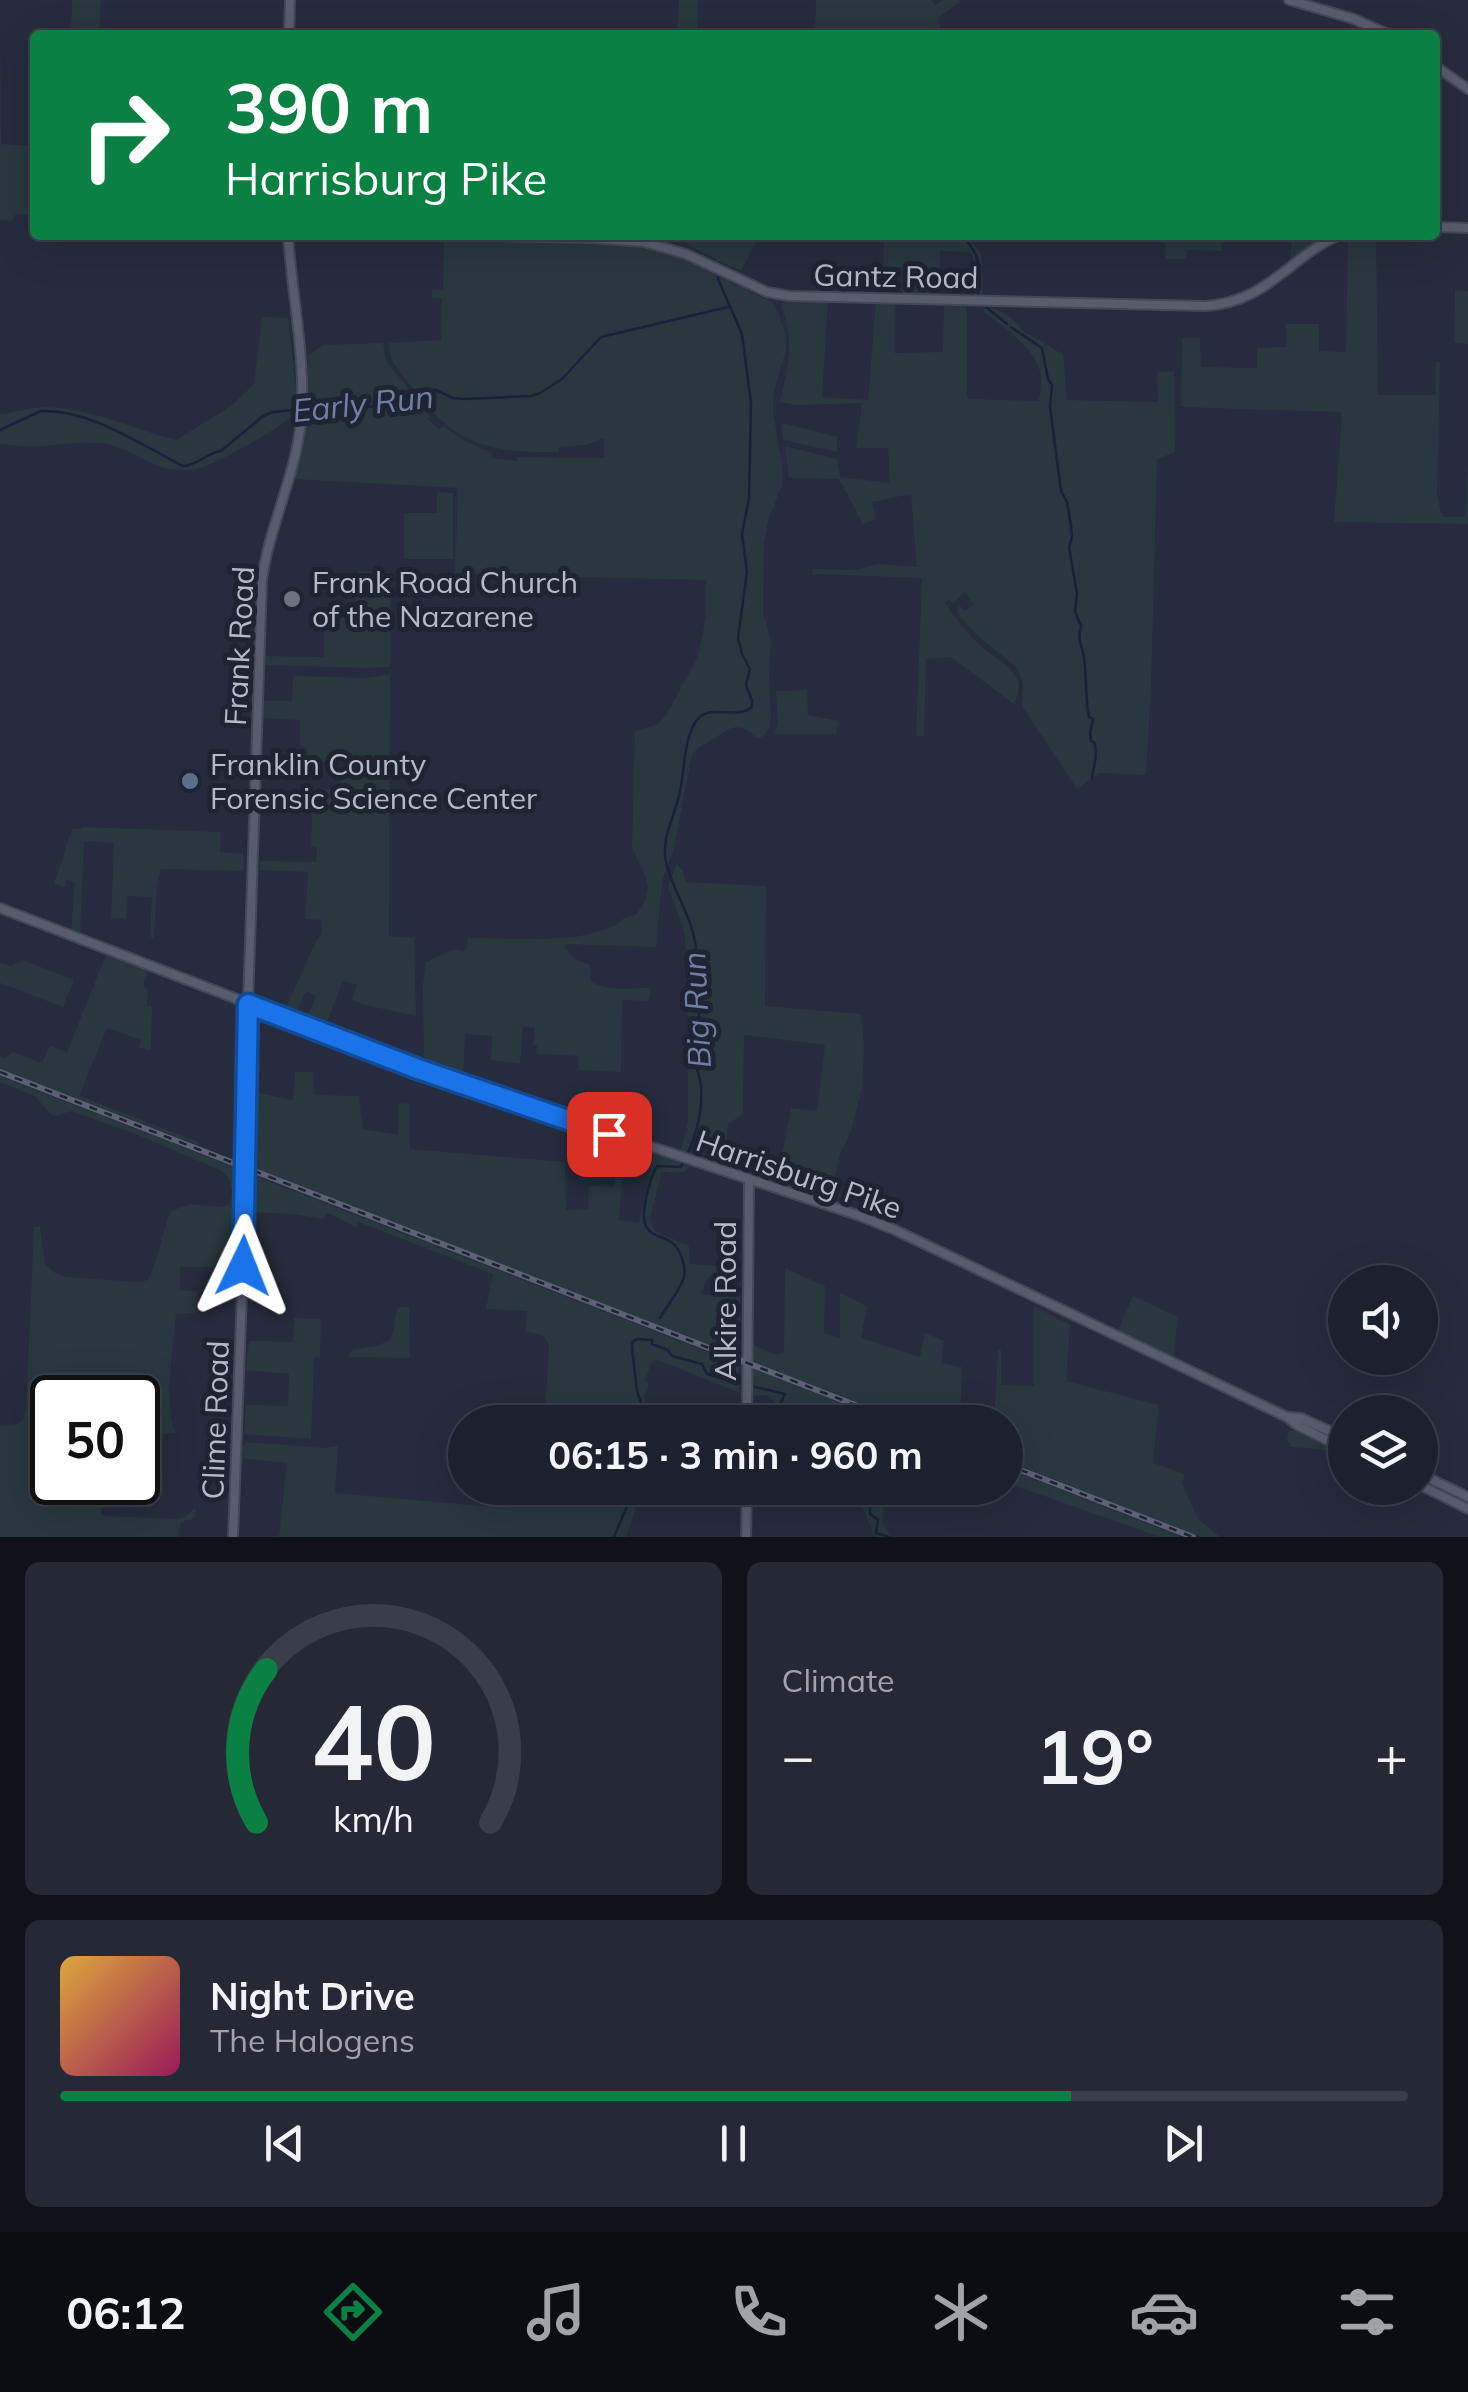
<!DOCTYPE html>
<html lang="en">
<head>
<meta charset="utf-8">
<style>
  body { margin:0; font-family:Mulish,sans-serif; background:#252936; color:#f1f3f6; height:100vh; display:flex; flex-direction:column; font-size:38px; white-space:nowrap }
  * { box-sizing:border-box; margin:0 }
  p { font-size:32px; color:#a0a3aa }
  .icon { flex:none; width:55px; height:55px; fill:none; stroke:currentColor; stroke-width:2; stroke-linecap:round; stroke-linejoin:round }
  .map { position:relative; height:1537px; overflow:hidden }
  .panel { display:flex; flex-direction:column; gap:25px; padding:25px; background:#0f1219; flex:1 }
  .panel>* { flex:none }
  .banner { position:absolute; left:30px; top:30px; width:1410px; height:210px; border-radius:10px; box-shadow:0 10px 40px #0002,0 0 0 2px #3a3e4a; background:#0b8043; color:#fff; overflow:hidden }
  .fabs { position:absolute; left:1328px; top:1265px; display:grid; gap:20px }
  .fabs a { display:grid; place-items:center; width:110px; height:110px; border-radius:50%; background:#1c212e; box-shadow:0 10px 40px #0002,0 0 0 2px #3a3e4a; font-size:50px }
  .speed { position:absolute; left:30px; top:1375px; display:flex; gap:20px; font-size:50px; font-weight:700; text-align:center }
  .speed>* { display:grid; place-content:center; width:130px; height:130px; border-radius:50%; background:#1c212e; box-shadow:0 10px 40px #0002,0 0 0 2px #3a3e4a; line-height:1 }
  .speed .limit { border:5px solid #111; border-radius:15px; background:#fff; color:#111 }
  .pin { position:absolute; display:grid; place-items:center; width:85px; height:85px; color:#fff; margin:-42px; border-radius:20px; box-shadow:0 5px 15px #0006 }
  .me { position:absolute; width:110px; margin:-55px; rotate:2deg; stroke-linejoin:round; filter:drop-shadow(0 0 8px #0008) }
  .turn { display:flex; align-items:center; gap:35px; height:210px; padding:0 30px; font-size:45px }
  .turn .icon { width:130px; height:130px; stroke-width:2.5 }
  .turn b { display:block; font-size:70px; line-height:85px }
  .big { font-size:75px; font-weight:700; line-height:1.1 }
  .panel .card { flex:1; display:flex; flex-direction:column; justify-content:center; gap:15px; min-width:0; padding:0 35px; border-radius:15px; background:#252936 }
  .panel .dial { align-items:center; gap:0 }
  .dial svg { height:260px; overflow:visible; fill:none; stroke:#3a3e4a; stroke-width:7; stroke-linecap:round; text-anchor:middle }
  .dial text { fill:#f1f3f6; stroke:none }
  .song { display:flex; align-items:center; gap:30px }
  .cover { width:120px; height:120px; border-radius:15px; background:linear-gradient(135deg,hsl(40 70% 55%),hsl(330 70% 35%)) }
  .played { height:10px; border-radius:5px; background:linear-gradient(90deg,#0b8043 75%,#3a3e4a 75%) }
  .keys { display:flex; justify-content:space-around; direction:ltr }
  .heat { display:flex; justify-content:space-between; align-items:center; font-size:55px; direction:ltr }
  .panel .tiles { flex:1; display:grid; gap:25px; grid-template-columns:1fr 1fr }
  .card:last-child { grid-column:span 2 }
  .trip { position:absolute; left:448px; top:1405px; width:575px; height:100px; border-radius:50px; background:#1c212e; box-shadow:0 10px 40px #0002,0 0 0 2px #3a3e4a; font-weight:700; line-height:100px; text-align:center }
  .menu { display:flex; height:160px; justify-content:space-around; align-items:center; background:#0b0d12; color:#a0a3aa }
  .menu .icon { width:70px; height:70px }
  .menu .on { color:#0b8043 }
  .menu b { font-size:45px; color:#f1f3f6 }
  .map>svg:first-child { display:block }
  .green { fill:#28383e }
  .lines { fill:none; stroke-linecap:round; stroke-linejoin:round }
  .stream { stroke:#19223a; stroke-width:2.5 }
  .major-casing { stroke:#424856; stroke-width:12 }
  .major { stroke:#575d6d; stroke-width:8 }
  .rail-casing { stroke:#5c6274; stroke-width:6 }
  .rail { stroke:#1e2432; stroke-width:2.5; stroke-dasharray:8; stroke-linecap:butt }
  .route-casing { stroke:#114b97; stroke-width:25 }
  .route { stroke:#1a73e8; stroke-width:18 }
  .worship-dot { fill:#6b7280; stroke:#1e2432; stroke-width:4 }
  .service-dot { fill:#5c6f8a; stroke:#1e2432; stroke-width:4 }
  .labels { text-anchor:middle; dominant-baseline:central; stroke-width:10; stroke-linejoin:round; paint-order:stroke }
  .street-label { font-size:30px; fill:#b5bac8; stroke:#1e2432 }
  .poi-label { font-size:30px; fill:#b5bac8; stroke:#1e2432; text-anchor:start }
  .water-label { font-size:32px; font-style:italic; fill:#707fa5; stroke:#1e2432 }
</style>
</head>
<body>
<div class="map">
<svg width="1468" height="1537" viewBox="0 0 1468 1537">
  <rect width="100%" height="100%" fill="#262c3d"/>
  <!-- green -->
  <path class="green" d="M 72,0 L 101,0 L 99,35 L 71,35 Z
    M 679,0 L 698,0 L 697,35 L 677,35 Z
    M 816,0 L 931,0 L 935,5 L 944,0 L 959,0 L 960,2 L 938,18 L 942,35 L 815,35 Z
    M 0,13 L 1,144 L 35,146 L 35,221 L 28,215 L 16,214 L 12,221 L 0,220 Z
    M 684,235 L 698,235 L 710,241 L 709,235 L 759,235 L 741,271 L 719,261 L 717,262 L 715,259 L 682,241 Z
    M 884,235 L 966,235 L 982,254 L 983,297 L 975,297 L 973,257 L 970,252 L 940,251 L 939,298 L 902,297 L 902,267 L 889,267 L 888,295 L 882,295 Z
    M 1166,235 L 1221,235 L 1222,251 L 1187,250 L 1186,259 L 1165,259 Z
    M 1261,235 L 1319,235 L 1319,243 L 1290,265 L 1292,236 Z
    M 1348,235 L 1376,235 L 1378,395 L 1435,395 L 1436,362 L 1440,362 L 1437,496 L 1441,512 L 1444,517 L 1463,517 L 1466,514 L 1468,463 L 1468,524 L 1334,522 L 1342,414 L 1339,412 L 1181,407 L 1182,338 L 1200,338 L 1201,367 L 1257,368 L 1257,348 L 1286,347 L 1286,324 L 1319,324 L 1319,351 L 1346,352 Z
    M 444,239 L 638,245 L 658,249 L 686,260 L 773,303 L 779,314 L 786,337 L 786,350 L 774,391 L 773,411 L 782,466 L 782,485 L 768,521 L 764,542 L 763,613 L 771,639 L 769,675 L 771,718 L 770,727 L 762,737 L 757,738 C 737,721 732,726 712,740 C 704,745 698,747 692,755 L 674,848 L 662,882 L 656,947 L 566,944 L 564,946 C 570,958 578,961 590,965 L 591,981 C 607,992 629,988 648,988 L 651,993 L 649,1001 L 622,1000 L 621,1072 L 579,1070 L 578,1056 L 536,1054 L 537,1045 L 533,1045 L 535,1028 L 523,1026 L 520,1064 L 491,1060 L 492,1036 L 465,1034 L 463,1081 L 424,1067 L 423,985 L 426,962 L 454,949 L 466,951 L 468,938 L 542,939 L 576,937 L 613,927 L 624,918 L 637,914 L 646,899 L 648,886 L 645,876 L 632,847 L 635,731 L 658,724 L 668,712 L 698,657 L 706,617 L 706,580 L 455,574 L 458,488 L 293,479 L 308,415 L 308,355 L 323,345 L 383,343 L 386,361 L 430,415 L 427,419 L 439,429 L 443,426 L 463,440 L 492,453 L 492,458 L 517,461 L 518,457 L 604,458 L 604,438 L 586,445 L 559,447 L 558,452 C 486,453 454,444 409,384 C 399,370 389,361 389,343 L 441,340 L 442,298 L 432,298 L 432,290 L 443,290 Z
    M 1455,290 L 1468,291 L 1468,344 L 1454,343 Z
    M 788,299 L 828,301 L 822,397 L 868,400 L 876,301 L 895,302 L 894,353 L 943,352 L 944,303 L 965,303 L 967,313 L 967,396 L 969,399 L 1038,401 C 1054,360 1013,334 984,312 L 985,307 C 1000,307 1017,321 1024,333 C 1041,338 1048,347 1063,354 L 1067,400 L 1158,402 L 1157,373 L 1174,371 L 1175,452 L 1157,459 L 1151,687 L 1146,775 L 1099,773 L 1077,789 L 1022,706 L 1023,682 L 1016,667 L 977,635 L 957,613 L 959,604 L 964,611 L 974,605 L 965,592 L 953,603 L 949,600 L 945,603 C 956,618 968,635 982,647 C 1002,664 1030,673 1014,704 L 951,657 L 926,659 L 924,736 L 916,736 L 922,578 L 817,574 L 813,576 L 812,569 L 856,570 L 878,564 L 917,567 L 911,494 L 872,502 L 876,519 L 863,524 L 839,479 L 789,478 L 785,446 L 837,459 L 840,477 L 890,483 L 888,448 L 856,448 L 862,403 L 797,405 L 780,402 C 789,361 795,345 781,304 Z
    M 262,317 L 288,318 L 297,398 L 293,402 L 293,416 C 276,430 217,464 197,469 C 186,471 169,470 159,466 C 138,458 123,446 101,443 C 79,441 61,445 39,446 C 26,447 13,445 0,444 L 0,414 C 16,413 29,407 46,407 C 91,408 133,429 176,440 L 231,406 L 254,384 Z
    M 783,423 L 837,437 L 837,452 L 783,440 L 781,426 Z
    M 437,492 L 453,493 L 453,559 L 404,559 L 404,513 L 437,513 Z
    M 358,571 L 391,572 L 390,667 L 366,668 L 267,665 L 264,663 L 264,656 L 324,657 L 324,616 L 355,617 L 357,584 L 349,582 L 349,577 L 357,577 Z
    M 390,674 L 389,936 L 414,938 L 416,1016 L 365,1005 L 352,1000 L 357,985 L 343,981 L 325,1027 L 306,1020 L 316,996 L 306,991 L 295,1015 L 284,1012 L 317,939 L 322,934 L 322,920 L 305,919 L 308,872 L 260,870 L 260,861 L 316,862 L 317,848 L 311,846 L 313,789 L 340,790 L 341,775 L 386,777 L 387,764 L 307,760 L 307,747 L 300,746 L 300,720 L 262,718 L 262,701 L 292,701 L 293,676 L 367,678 Z
    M 807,690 L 808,715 L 838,721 L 836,734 L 774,734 L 778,724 L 776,691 Z
    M 82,827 L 221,832 L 220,852 L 244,854 L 243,871 L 161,869 L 157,885 L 154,938 L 150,937 L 152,897 L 127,896 L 126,919 L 111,918 L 114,843 L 84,841 L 80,934 L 71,930 L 75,882 L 66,880 L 65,887 L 54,884 L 72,829 L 81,829 Z
    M 677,864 L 683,871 L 686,882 L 766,886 L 765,1006 L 861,1014 L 864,1047 L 862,1088 L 851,1131 L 840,1155 L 830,1197 L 825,1200 L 784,1187 L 784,1178 L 778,1177 L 791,1108 L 817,1111 L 825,1045 L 744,1035 L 743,1114 L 728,1124 L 727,1144 L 701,1136 L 698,1138 L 693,1155 L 681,1151 L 688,1121 L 688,1004 L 691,998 L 684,931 L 668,887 Z
    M 106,955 L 147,970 L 143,985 L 148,989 L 147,1006 L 152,1007 L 151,1051 L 139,1047 L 141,1040 L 107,1028 L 79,1096 L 199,1142 L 198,1145 L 0,1069 L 0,1056 L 5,1058 L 13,1052 L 42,1063 L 50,1046 L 67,1052 Z
    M 23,960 L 74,980 L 63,1007 L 0,983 L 0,963 L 11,966 Z
    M 295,1072 L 313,1072 L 315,1095 L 359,1096 L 363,1129 L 398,1135 L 398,1104 L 410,1103 L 410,1149 L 565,1162 L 566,1210 L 588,1209 L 589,1186 L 615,1187 L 615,1178 L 622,1178 L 619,1220 L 639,1223 L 654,1154 L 690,1167 L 684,1172 L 662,1172 L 650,1219 L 655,1231 L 689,1246 L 690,1264 L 739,1267 L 739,1271 C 713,1270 711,1268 701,1294 L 740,1298 L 739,1357 L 251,1167 L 253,1092 L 293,1100 Z
    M 0,1076 L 239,1169 L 237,1266 L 180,1267 L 180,1290 L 198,1291 L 195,1313 L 176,1314 C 174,1342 163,1411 176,1433 L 138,1434 L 138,1398 L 52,1398 L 52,1482 L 103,1483 L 101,1513 L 104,1516 L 177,1519 L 184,1517 L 195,1508 L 195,1518 L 181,1522 L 178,1537 L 0,1537 L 0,1426 L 16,1424 L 23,1420 L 26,1411 L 34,1227 L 40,1227 L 45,1264 L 55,1273 L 65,1277 L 139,1282 L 148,1280 C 159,1259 161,1233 171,1211 L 190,1204 L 219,1207 L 227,1206 L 231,1200 L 233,1194 L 229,1179 L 222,1171 L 133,1133 L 71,1111 L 56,1116 L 50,1114 L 36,1097 L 0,1082 Z
    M 250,1174 L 729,1360 L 739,1364 L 740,1393 L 658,1360 L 652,1361 L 645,1380 L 649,1386 L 644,1397 L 652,1422 L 525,1422 L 528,1415 L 545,1415 L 549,1345 L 544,1336 L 525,1331 L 527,1311 L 486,1309 L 493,1274 L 358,1222 L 356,1227 L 328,1213 L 322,1219 L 293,1214 L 249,1212 Z
    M 785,1268 L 825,1286 L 824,1333 L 840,1338 L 840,1293 L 867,1306 L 861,1338 L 920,1357 L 925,1333 L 944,1341 L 941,1363 L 962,1367 L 960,1422 L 909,1422 L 751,1361 L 751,1345 L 778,1355 L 784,1352 Z
    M 1133,1296 L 1178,1317 L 1173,1360 L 1117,1332 Z
    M 1034,1306 L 1070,1325 L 1066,1381 L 1159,1405 L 1153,1463 L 1185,1474 L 1182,1483 L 1198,1519 L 1220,1537 L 1202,1537 L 1005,1460 L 1005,1422 L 994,1422 L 998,1350 L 1001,1350 L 1001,1385 L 1034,1386 Z
    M 399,1307 L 409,1307 L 410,1358 L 347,1357 L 352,1350 L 376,1346 L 390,1340 C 396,1329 393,1316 399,1307 Z
    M 294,1318 L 321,1319 L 320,1357 L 314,1358 L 311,1439 L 244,1434 L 246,1405 L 288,1406 L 289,1374 L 246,1370 L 249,1341 L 293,1342 Z
    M 752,1369 L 759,1371 L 889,1422 L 802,1422 L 766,1395 L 751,1396 Z
    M 1289,1431 L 1295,1431 L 1345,1455 L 1345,1458 L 1321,1449 L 1291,1447 L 1287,1439 Z
    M 246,1442 L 324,1448 L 338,1446 L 335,1493 L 494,1507 L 493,1503 L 509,1498 L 513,1488 L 643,1488 L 626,1537 L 279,1537 L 287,1463 L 241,1458 L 242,1447 Z
    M 1005,1468 L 1182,1537 L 1160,1537 L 1005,1482 Z
    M 872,1502 L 884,1503 L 882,1521 L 891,1537 L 875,1537 L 861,1504 Z"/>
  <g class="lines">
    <!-- stream -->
    <path class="stream" d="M 960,235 C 970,243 979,255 979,271 C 980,281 975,285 979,296
      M 986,307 L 1007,324
      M 1011,327 L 1042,348 L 1048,379 L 1052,385 L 1050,407 L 1061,491 L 1067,502 L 1071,525 L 1072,537 L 1069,547 L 1077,594 L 1075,612 L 1081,626 C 1077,639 1082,646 1084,658 C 1087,678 1085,698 1089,717 L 1093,719 L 1090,733 L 1091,741 L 1095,743 L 1096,756 L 1092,778
      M 0,430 L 41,411 C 90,409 141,445 183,466 C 197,466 206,453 221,451 L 263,416 L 273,412 L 315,408 L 392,406 L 410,396 L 436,390 L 453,398 L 464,399 L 531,396 L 540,393 L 562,379 L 601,337 L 728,307
      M 660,1318 C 667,1305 680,1291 684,1277 C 686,1266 681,1249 671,1242 C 663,1236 651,1237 646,1226 C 640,1215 650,1176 657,1166 L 681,1167 C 694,1143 703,1114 701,1086 C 700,1076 695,1066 694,1056 C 692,1040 699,1026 699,1010 C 699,1000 695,990 694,980 C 694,970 697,960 696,950 C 694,919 673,892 666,862 C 661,838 674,818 679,796 C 685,772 683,741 696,721 C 710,702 736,721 752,707 L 752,700 L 746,685 L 750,669 L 742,654 L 738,638 L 747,572 L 742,534 L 749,498 L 751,403 L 742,334 L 718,279 L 718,272
      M 751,1386 L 785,1394 L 779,1407 L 799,1406 L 803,1422
      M 648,1422 L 637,1391 L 632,1348 L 632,1342 L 637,1339 L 652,1340 L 652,1344 L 668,1350 L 672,1356 L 702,1364 L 707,1374 L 739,1383
      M 610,1488 C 613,1497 623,1497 627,1506 L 614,1537
      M 870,1491 L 870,1514 L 878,1520 L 876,1533 L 889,1537"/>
    <!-- major casing -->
    <g class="major-casing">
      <path id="major" d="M 1289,0 L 1354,19 L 1390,35
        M 289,35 L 290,0
        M 1435,66 L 1468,89
        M 1435,227 L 1468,228
        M 442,235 L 591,238 L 644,242 L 686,254 L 767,292 L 789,296 L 1205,306 C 1268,302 1288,258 1339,235
        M 0,908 L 430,1073 L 860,1216 L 895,1230 L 1287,1417 L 1297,1425 L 1345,1449
        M 1289,1417 L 1301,1418 L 1345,1438
        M 747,1422 L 749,1180
        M 1420,1474 L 1468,1497
        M 1420,1485 L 1468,1509
        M 233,1537 L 244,1238 L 248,1004 L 262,580 C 269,528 293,481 300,429 C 308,368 292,297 288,235
        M 746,1537 L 747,1488"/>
    </g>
    <!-- major -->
    <use href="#major" class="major"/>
    <!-- rail casing -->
    <g class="rail-casing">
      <path id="rail" d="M 0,1072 L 899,1422
        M 1005,1464 L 1193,1537"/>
    </g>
    <!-- rail -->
    <use href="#rail" class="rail"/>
  </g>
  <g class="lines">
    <!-- route casing -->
    <g class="route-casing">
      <path id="route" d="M 243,1266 L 248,1004 L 418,1069 L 609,1134"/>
    </g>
    <!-- route -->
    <use href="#route" class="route"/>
  </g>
  <!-- markers -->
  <circle class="worship-dot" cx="292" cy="599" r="10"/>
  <circle class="service-dot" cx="190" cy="781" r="10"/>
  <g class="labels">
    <!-- street labels -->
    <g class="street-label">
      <text transform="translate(896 276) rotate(1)">Gantz Road</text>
      <text transform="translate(239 646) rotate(-87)">Frank Road</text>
      <text transform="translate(799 1174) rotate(19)">Harrisburg Pike</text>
      <text transform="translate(725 1301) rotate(-90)">Alkire Road</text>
      <text transform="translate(215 1420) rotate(-88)">Clime Road</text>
    </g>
    <!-- poi labels -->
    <g class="poi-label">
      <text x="312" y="582">Frank Road Church<tspan x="312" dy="34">of the Nazarene</tspan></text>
      <text x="210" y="764">Franklin County<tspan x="210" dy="34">Forensic Science Center</tspan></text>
    </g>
    <!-- water labels -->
    <g class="water-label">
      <text transform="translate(363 403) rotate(-6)">Early Run</text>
      <text transform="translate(696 1010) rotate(-93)">Big Run</text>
    </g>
  </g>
</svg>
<div class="fabs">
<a><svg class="icon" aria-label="sound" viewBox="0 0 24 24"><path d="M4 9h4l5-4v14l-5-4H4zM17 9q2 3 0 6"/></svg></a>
<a><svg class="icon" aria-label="layers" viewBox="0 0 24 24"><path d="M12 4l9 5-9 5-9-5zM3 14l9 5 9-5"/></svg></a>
</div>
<div class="speed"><div class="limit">50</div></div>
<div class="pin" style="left:609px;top:1134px;background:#d93025"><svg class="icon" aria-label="arrive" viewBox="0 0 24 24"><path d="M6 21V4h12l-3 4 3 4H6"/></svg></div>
<svg class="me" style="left:243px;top:1266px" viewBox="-20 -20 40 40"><path d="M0-17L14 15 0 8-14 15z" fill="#1a73e8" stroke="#fff" stroke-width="4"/></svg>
<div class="trip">06:15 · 3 min · 960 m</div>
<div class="banner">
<div class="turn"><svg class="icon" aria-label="right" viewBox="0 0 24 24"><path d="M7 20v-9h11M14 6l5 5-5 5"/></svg><div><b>390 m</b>Harrisburg Pike</div></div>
</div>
</div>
<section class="panel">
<div class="tiles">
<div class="card dial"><svg viewBox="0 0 100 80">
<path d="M14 69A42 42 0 1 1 86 69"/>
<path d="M14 69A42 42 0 0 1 17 22" stroke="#0b8043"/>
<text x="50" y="56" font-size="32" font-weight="700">40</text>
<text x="50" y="72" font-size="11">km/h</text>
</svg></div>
<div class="card"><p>Climate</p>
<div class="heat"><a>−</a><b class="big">19°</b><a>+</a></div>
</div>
<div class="card">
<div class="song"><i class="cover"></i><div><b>Night Drive</b><p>The Halogens</p></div></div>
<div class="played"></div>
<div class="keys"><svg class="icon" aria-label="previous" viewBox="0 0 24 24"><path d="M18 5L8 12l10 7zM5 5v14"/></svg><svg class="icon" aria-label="pause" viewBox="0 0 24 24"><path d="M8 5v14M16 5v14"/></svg><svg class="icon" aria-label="next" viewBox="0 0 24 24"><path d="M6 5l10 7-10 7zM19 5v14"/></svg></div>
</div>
</div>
</section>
<nav class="menu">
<b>06:12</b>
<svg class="icon on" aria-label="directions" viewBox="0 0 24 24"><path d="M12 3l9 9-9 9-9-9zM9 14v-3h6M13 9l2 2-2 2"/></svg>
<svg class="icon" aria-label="music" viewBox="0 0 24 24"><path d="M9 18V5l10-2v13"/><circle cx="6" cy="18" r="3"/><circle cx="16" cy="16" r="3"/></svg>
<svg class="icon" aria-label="phone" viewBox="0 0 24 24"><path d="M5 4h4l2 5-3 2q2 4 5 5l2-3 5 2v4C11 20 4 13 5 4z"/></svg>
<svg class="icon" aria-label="climate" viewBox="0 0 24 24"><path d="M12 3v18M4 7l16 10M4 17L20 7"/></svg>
<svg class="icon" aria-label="car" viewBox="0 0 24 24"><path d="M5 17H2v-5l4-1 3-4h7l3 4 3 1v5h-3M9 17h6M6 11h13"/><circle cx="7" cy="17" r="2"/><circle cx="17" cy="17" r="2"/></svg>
<svg class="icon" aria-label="filters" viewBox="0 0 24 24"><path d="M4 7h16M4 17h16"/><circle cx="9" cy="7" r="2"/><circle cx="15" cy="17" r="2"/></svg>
</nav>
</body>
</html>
